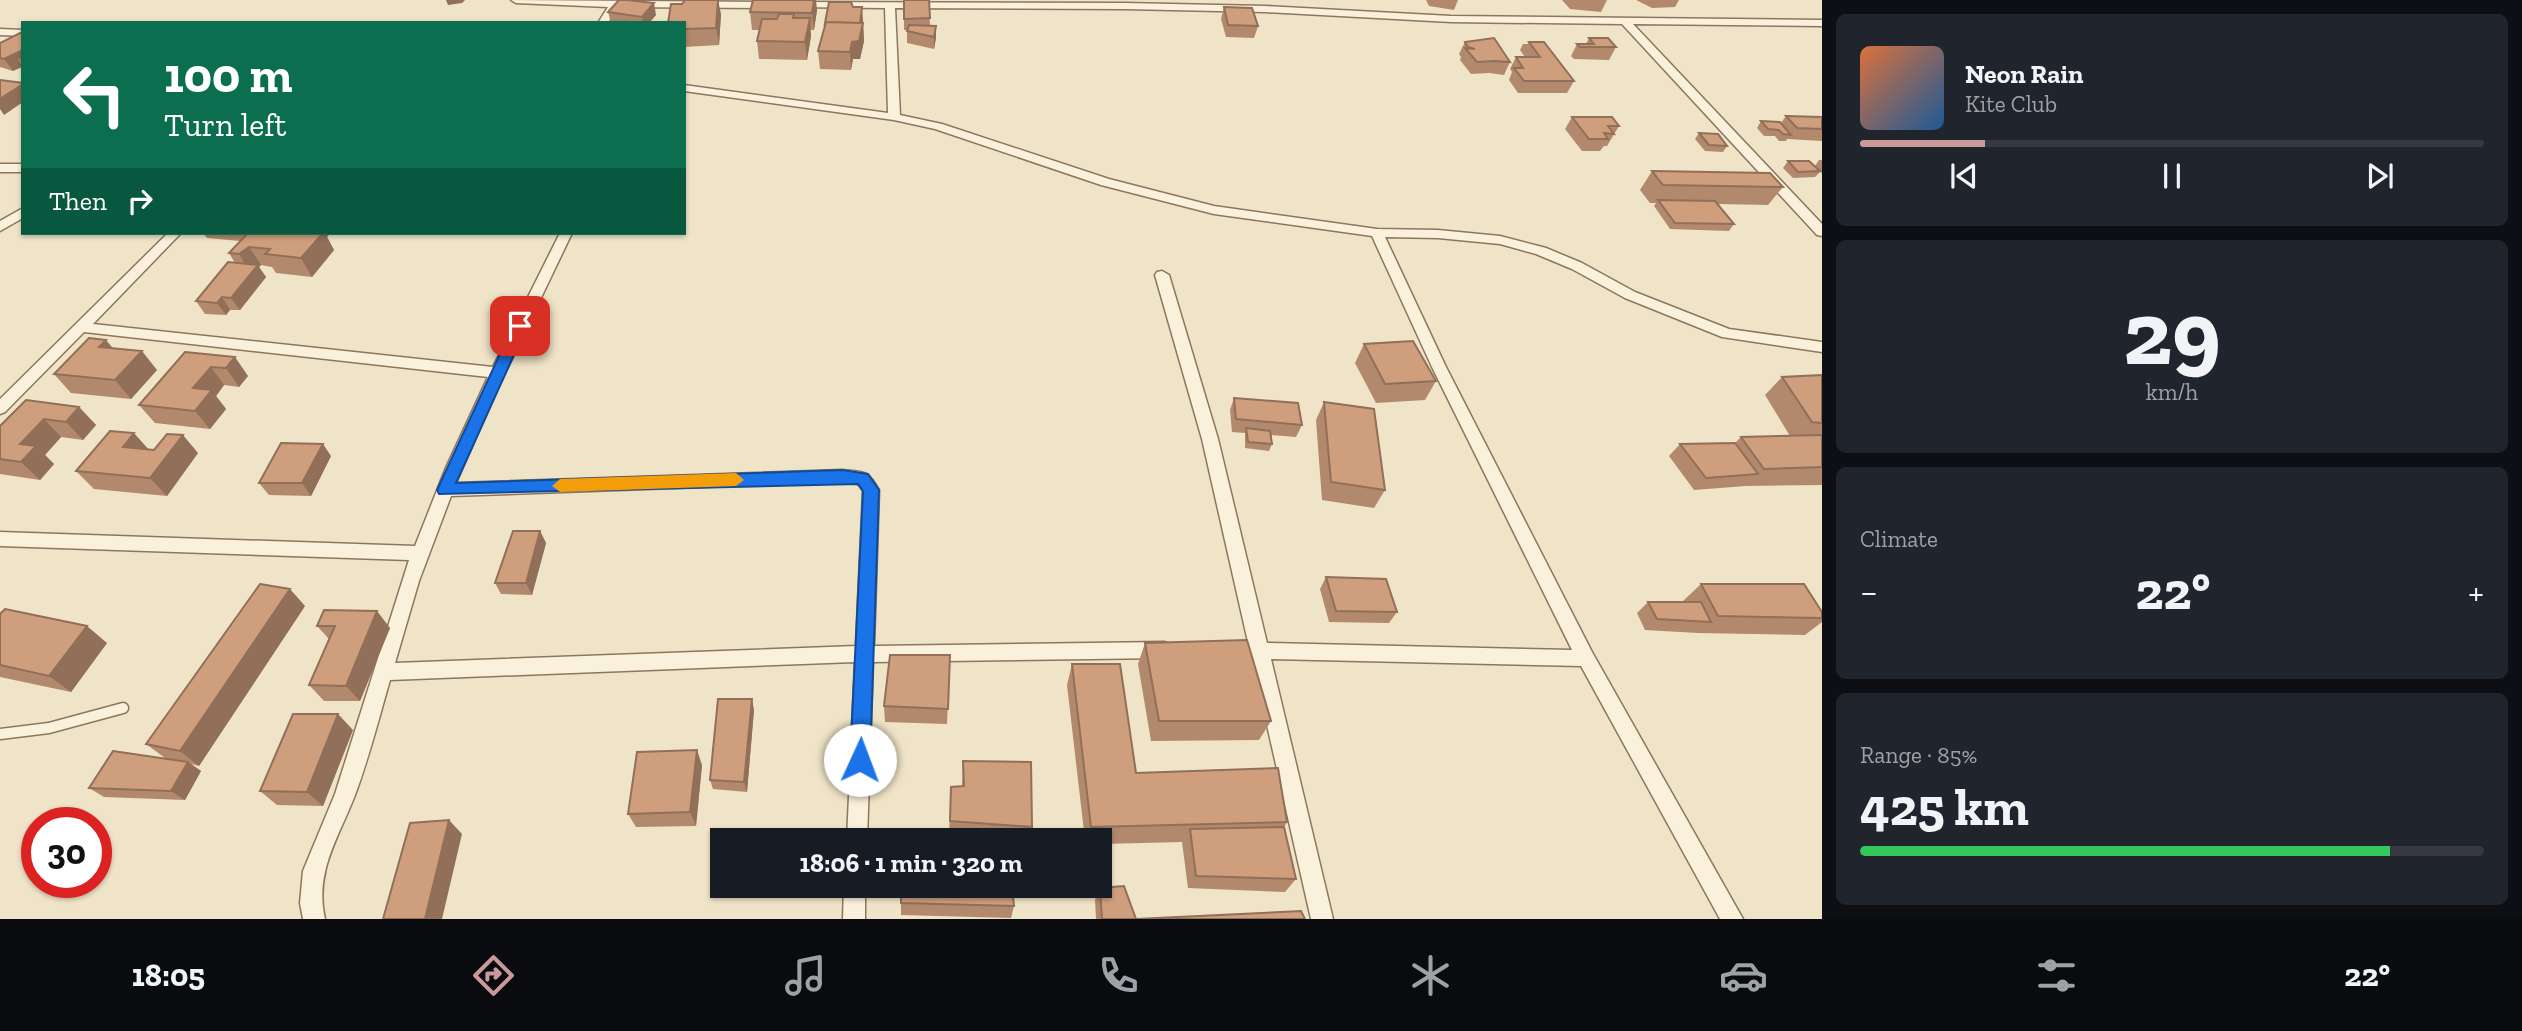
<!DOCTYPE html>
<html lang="en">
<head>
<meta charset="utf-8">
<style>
  body { margin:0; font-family:"Zilla Slab",serif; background:#20242c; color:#f1f3f6; height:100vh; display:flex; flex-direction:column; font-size:26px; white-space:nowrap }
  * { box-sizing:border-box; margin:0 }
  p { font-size:23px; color:#9ea1a6 }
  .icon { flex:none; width:38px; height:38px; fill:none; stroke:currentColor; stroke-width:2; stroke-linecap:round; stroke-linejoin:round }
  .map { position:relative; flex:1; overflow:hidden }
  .details { display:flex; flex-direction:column; gap:14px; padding:14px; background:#0d0f14; width:700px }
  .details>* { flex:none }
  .top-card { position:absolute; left:21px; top:21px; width:665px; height:214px; border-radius:0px; box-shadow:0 2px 5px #0004; background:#0b6e4f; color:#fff; overflow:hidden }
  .speed { position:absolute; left:21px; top:807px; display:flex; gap:14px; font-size:35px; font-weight:700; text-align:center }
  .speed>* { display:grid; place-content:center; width:91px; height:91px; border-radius:50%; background:#171b24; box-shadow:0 2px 5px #0004; line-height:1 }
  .speed .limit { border:10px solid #d22; background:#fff; color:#111 }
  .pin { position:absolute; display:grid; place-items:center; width:60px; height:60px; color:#fff; margin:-30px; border-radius:14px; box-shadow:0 4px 10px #0006 }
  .me { position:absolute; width:77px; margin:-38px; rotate:2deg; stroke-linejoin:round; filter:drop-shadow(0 0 5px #0008) }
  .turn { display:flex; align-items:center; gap:24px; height:147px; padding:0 28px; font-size:32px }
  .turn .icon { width:91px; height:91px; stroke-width:2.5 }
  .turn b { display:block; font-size:49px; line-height:60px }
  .then { display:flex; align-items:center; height:66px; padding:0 28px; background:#0003; gap:14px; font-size:26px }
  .big { font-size:52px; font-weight:700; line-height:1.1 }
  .details .widget { flex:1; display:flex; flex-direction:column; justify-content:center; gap:10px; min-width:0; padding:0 24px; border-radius:10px; background:#20242c }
  .details .dial { align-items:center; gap:0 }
  .dial b { font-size:91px; line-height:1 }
  .song { display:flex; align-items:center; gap:21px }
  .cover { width:84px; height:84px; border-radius:10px; background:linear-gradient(135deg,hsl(20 70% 55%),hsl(210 70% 35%)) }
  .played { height:7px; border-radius:4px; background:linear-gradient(90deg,#cc999b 20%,#363941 20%) }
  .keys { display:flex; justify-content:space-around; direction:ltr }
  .heat { display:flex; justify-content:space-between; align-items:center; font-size:38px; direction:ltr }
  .charge { height:10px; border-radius:5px; background:linear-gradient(90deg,#34c759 85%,#363941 0) }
  .trip { position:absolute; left:710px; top:828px; width:402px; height:70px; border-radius:0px; background:#171b24; box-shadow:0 2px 5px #0004; font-weight:700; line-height:70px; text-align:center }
  .tab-bar { display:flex; height:112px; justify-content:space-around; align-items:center; background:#090b0e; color:#9ea1a6 }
  .tab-bar .icon { width:49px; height:49px }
  .tab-bar .selected { color:#cc999b }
  .tab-bar b { font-size:32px; color:#f1f3f6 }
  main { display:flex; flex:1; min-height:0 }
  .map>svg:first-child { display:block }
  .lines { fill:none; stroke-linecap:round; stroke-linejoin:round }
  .service-casing { stroke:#8d765c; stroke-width:13 }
  .minor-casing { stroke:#8d765c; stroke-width:3 }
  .service { stroke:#faf1dc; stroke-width:10 }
  .minor { fill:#faf1dc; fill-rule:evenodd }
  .wall { fill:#b2896c }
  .shaded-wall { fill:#916f58 }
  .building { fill:#cf9f7d; stroke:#916f58; stroke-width:2 }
  .route { fill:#1a73e8; stroke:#114b97; stroke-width:2 }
  .slow { fill:#f59e0b }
</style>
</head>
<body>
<main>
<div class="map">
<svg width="1822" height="919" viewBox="0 0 1822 919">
  <rect width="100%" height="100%" fill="#f0e4c8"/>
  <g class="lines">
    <!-- service casing -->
    <g class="service-casing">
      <path id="service" d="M 0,734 L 49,728 L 123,708"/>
    </g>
    <!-- minor casing -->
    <g class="minor-casing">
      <path id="minor" d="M 511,0 L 772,2 L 777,5 L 772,8 L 617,7 L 608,23 L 598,23 L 608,7 L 516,3 Z
        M 794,2 L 1125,3 L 1265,6 L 1451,16 L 1822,20 L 1822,26 L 1633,24 L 1822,224 L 1822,236 L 1817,235 L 1622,24 L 1451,22 L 1265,12 L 1125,9 L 895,8 L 900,115 L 942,124 L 1109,179 L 1214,206 L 1377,229 L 1438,230 L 1500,236 L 1546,248 L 1582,263 L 1635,292 L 1729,329 L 1822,342 L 1822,352 L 1722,337 L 1625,298 L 1572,269 L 1536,254 L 1500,244 L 1438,238 L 1385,237 L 1446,367 L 1592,652 L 1743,919 L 1720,919 L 1581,666 L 1271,659 L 1333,919 L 1311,919 L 1252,659 L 1222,656 L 1219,650 L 1222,644 L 1248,642 L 1202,439 L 1155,275 L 1157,272 L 1162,271 L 1169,275 L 1218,439 L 1267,643 L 1572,650 L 1432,367 L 1372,236 L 1214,214 L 1101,185 L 935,129 L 894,120 L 684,91 L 684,85 L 888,113 L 885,8 L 791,7 L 789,5 Z
        M 0,29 L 23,30 L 23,36 L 0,35 Z
        M 0,164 L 23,164 L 23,172 L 0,172 Z
        M 23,208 L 23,218 L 0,231 L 0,221 Z
        M 168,233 L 181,233 L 93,324 L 493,367 L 560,233 L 572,233 L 497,390 L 456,483 L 842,470 C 864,472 868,470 879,490 L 874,646 L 1164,642 L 1170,644 L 1173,650 L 1170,656 L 1164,658 L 873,662 L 867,840 L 847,840 L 855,662 L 390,680 C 379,718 369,758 355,795 C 339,837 314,872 325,919 L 303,919 L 300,903 L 303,871 L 335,794 L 409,560 L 0,546 L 0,532 L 415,546 L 445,470 L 488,377 L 84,332 L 5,412 L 0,414 L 0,399 ZM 842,482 L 858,484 L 863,491 L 856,646 L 395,663 L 419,581 L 451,496 Z
        M 844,886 L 865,886 L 865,919 L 843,919 Z"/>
    </g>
    <!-- service -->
    <use href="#service" class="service"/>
    <!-- minor -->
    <use href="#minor" class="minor"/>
  </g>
  <!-- wall -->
  <path class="wall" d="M 904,0 L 929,0 L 930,26 L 936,38 L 934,49 L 907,43 L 907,30 L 904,30 Z
    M 1426,0 L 1458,0 L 1454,10 L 1429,6 Z
    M 1562,0 L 1607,0 L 1601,12 L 1570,9 Z
    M 1636,0 L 1679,0 L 1675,7 L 1652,8 Z
    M 1224,7 L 1258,26 L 1254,38 L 1226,37 L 1221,19 Z
    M 817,10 L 814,30 L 810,30 L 811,36 L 807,60 L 759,59 L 757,41 L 760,30 L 752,30 L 750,12 Z
    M 608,12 L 656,15 L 649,23 L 611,23 Z
    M 721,14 L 719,45 L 684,47 L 684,23 Z
    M 863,19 L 864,41 L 860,59 L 853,59 L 851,70 L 820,69 L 818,51 Z
    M 23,33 L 23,67 L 13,71 L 0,67 L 0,43 Z
    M 1589,38 L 1616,47 L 1609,60 L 1574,59 L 1571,56 L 1577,44 L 1586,44 Z
    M 1465,42 L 1510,62 L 1504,75 L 1489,73 L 1471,74 L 1460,60 L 1461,57 L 1459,54 Z
    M 1529,42 L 1574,81 L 1567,93 L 1518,93 L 1509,80 L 1512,72 L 1510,69 L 1516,57 L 1525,57 L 1520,50 L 1523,44 L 1528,44 Z
    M 1786,116 L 1822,117 L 1822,141 L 1787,139 L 1786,141 L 1779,141 L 1775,136 L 1764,136 L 1757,128 L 1761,121 L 1781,123 Z
    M 1572,117 L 1619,126 L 1607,146 L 1604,146 L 1600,151 L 1582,151 L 1565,129 Z
    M 1699,133 L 1727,146 L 1723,152 L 1705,151 L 1695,139 Z
    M 1819,160 L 1822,160 L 1822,173 L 1820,172 L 1815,177 L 1793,178 L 1783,168 L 1788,161 L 1815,166 Z
    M 1652,171 L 1783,187 L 1768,205 L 1718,204 L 1734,224 L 1729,231 L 1670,229 L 1654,206 L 1656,203 L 1650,203 L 1640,190 Z
    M 203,233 L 330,233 L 327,237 L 334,250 L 312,277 L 276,273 L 272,267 L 261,265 L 259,267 L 266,277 L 240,310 L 230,310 L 226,315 L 205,314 L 196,301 L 235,263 L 229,253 L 240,241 L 207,238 Z
    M 1364,344 L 1436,381 L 1425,400 L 1376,403 L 1355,363 Z
    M 185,352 L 248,376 L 239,387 L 224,385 L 216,396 L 226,409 L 210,429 L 155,423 L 139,405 Z
    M 157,370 L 131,399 L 71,393 L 54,374 Z
    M 1822,375 L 1822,485 L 1746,486 L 1694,490 L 1669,456 L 1680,444 L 1735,443 L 1741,437 L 1790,436 L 1765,395 L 1782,377 Z
    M 1234,398 L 1302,425 L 1296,437 L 1271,435 L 1272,444 L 1269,451 L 1245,448 L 1245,433 L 1232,432 L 1230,410 Z
    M 1324,402 L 1385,490 L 1374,508 L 1322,500 L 1316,420 Z
    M 79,407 L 96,425 L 83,440 L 61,437 L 45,455 L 54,464 L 40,480 L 0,474 L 0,426 Z
    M 149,450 L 198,453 L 167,496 L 94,489 L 76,471 Z
    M 331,456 L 311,496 L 269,495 L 259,483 Z
    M 540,531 L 546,543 L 532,595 L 501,594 L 495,583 Z
    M 1326,577 L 1397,612 L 1389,623 L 1329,622 L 1320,589 Z
    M 1701,584 L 1822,612 L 1822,622 L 1805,635 L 1698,633 L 1645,630 L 1637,613 L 1648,602 L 1683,602 L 1683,601 Z
    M 305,606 L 199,766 L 191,764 L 201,771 L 185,800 L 104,797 L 89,788 L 165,758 L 146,744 Z
    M 0,614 L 107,643 L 71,692 L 0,677 Z
    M 317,626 L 390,628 L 360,701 L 324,701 L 309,685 L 329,639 Z
    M 1145,643 L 1271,721 L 1259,740 L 1151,741 L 1138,664 Z
    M 950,655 L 947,724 L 885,722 L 884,706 Z
    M 1072,664 L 1136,773 L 1287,822 L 1284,827 L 1296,879 L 1285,892 L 1188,888 L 1182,842 L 1101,844 L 1101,840 L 1085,840 L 1067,685 Z
    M 754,710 L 747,792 L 713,789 L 710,780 Z
    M 353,730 L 323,806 L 277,805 L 260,791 Z
    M 963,761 L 1032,827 L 1029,840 L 949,835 L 951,787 L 962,786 Z
    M 702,765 L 696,826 L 636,827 L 628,814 Z
    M 901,886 L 1014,906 L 1011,918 L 901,915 Z
    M 1100,888 L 1136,919 L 1305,919 L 1096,919 L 1095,900 Z"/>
  <!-- shaded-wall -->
  <path class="shaded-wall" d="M 446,0 L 465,0 L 462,3 L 448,5 Z
    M 718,0 L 721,14 L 719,45 L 716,28 Z
    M 814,0 L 816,0 L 817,10 L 814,30 L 812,13 Z
    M 654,3 L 656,15 L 649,23 L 643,23 L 642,17 Z
    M 862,7 L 863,19 L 861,35 L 863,23 L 864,41 L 860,59 L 853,59 L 851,70 L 850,52 L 852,42 L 860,24 Z
    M 810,18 L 811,36 L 807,60 L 805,42 Z
    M 936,26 L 936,38 L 934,49 L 934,37 Z
    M 23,50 L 23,60 L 17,58 L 22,66 L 13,71 L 4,59 Z
    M 23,84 L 23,102 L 4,115 L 0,109 L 0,99 Z
    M 308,233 L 330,233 L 327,237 L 334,250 L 312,277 L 301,258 Z
    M 249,247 L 261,265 L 259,267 L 266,277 L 240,310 L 231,298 L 251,273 L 239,254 Z
    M 222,297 L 230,310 L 226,315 L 217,303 Z
    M 106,340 L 121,358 L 99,347 Z
    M 142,351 L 157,370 L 131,399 L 115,380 Z
    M 235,357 L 248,376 L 239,387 L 226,368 Z
    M 211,367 L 224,385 L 216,396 L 226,409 L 210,429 L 195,411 L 193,388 Z
    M 79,407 L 96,425 L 83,440 L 66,422 Z
    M 44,419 L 61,437 L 45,455 L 54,464 L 40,480 L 21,462 L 20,444 Z
    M 134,433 L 150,451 L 123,447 Z
    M 183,435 L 198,453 L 167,496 L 150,478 Z
    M 323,444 L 331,456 L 311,496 L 302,483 Z
    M 540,531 L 546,543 L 532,595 L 526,583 Z
    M 290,589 L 305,606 L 199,766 L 180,751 Z
    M 377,611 L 390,628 L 360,701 L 346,686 Z
    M 87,626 L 107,643 L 71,692 L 49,676 Z
    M 752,699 L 754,710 L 747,792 L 744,782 Z
    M 338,714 L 353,730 L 323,806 L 307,792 Z
    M 697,750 L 702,765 L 696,826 L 690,812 Z
    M 188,762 L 201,771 L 185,800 L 171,791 Z
    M 449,820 L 462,834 L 442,919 L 425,919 Z"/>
  <!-- building -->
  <path class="building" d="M 619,0 L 627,0 L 654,3 L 642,17 L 608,12 Z
    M 685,0 L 718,0 L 716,28 L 684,29 L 684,23 L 668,23 L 671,4 L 682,4 Z
    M 753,0 L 814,0 L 812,13 L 750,12 Z
    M 904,0 L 929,0 L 930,18 L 904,19 Z
    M 829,2 L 851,2 L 853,7 L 862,7 L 860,23 L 826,22 L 825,23 Z
    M 1224,7 L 1252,8 L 1258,26 L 1228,25 Z
    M 779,14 L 794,14 L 793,18 L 810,18 L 805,42 L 757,41 L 762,19 L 777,19 Z
    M 826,22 L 863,23 L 859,41 L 852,42 L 850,52 L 818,51 Z
    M 909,25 L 936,26 L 934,37 L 907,31 Z
    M 22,32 L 23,50 L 4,59 L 0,58 L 0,43 Z
    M 1494,38 L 1510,62 L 1495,61 L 1477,62 L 1465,48 L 1475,49 L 1468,47 L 1465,42 Z
    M 1589,38 L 1608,38 L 1616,47 L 1580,47 L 1577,44 L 1594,44 Z
    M 1529,42 L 1544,42 L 1574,81 L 1524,81 L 1514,68 L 1523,68 L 1516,57 L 1540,57 Z
    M 0,80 L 23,83 L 23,84 L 0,99 Z
    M 1786,116 L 1822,117 L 1822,129 L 1797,128 Z
    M 1572,117 L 1612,117 L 1619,126 L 1608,126 L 1614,134 L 1604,133 L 1608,139 L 1589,139 Z
    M 1761,121 L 1780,122 L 1791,135 L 1783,134 L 1779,130 L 1768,129 Z
    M 1699,133 L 1718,134 L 1727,146 L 1709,145 Z
    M 1788,161 L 1809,161 L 1820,171 L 1798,172 Z
    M 1652,171 L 1770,173 L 1783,187 L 1663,185 Z
    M 1658,200 L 1715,201 L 1734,224 L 1675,223 Z
    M 248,233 L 323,233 L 301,258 L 265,254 L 270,249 L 249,247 L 239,254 L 229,253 Z
    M 228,262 L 258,265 L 231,298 L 222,297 L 217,303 L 196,301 Z
    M 89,338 L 106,340 L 99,347 L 142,351 L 115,380 L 54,374 Z
    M 1413,341 L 1436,381 L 1385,384 L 1364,344 Z
    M 185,352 L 235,357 L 226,368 L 211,367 L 193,388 L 212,390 L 195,411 L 139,405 Z
    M 1822,375 L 1822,423 L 1812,422 L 1782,377 Z
    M 1234,398 L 1298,403 L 1302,425 L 1236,419 Z
    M 26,400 L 79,407 L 66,422 L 44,419 L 20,444 L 36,446 L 21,462 L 0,459 L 0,426 Z
    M 1324,402 L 1374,409 L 1385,490 L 1331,482 Z
    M 1246,428 L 1270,431 L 1272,444 L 1248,442 Z
    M 110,431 L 134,433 L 123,447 L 154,450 L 167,434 L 183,435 L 150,478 L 76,471 Z
    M 1822,435 L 1822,467 L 1764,469 L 1741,437 Z
    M 281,443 L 323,444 L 302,483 L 259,483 Z
    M 1735,443 L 1758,474 L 1706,478 L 1680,444 Z
    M 513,531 L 540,531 L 526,583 L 495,583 Z
    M 1326,577 L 1386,579 L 1397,612 L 1336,611 Z
    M 260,584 L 290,589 L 180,751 L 146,744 Z
    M 1701,584 L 1804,584 L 1822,612 L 1822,618 L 1718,616 Z
    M 1648,602 L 1701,602 L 1711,622 L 1657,619 Z
    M 5,609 L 87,626 L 49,676 L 0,665 L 0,614 Z
    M 324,610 L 377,611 L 346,686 L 309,685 L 335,626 L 317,626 Z
    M 1247,640 L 1271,721 L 1159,721 L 1145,643 Z
    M 890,655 L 950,655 L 948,709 L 884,706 Z
    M 1072,664 L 1120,664 L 1136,773 L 1278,768 L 1287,822 L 1091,827 Z
    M 718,699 L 752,699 L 744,782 L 710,780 Z
    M 293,714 L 338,714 L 307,792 L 260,791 Z
    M 697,750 L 690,812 L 628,814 L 637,752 Z
    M 113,751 L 188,762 L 171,791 L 89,788 Z
    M 963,761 L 1031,762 L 1032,827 L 950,821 L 951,787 L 964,786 Z
    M 449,820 L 425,919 L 383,919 L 410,823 Z
    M 1284,827 L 1296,879 L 1196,876 L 1190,829 Z
    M 901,886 L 1012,886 L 1014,906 L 901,903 Z
    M 1124,886 L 1136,919 L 1301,911 L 1305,919 L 1102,919 L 1100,888 Z"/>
  <!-- route -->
  <path class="route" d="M 520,321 L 527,326 L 456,483 L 842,470 L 868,474 L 879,490 L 870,760 L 867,767 L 860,770 L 853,767 L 850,760 L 863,491 L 858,484 L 439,494 L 437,490 L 513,326 Z"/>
  <!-- slow -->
  <path class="slow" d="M 736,473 L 744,480 L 736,486 L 560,492 L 552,486 L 560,479 Z"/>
</svg>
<div class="speed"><div class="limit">30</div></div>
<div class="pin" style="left:520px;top:326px;background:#d93025"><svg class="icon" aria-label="arrive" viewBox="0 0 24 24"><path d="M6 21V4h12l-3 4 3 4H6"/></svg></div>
<svg class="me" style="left:860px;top:760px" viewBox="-20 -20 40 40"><circle r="19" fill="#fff"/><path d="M0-13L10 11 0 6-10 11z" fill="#1a73e8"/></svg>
<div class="trip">18:06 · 1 min · 320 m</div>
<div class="top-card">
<div class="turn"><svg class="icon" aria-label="left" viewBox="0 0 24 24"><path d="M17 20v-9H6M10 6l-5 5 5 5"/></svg><div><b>100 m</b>Turn left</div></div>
<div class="then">Then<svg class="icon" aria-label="right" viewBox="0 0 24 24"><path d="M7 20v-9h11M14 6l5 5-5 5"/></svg></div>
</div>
</div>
<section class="details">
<div class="widget">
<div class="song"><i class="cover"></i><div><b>Neon Rain</b><p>Kite Club</p></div></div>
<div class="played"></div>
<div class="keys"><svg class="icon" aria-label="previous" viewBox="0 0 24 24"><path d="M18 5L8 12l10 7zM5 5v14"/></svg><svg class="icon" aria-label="pause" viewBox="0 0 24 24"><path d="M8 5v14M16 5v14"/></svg><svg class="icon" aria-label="next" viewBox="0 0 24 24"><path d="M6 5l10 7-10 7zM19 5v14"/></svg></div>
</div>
<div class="widget dial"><b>29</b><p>km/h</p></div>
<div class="widget"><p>Climate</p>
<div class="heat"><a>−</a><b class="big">22°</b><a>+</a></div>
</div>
<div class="widget"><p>Range · 85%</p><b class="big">425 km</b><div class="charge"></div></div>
</section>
</main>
<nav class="tab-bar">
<b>18:05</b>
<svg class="icon selected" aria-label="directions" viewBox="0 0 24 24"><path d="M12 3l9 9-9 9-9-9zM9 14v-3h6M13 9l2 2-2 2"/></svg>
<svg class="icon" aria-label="music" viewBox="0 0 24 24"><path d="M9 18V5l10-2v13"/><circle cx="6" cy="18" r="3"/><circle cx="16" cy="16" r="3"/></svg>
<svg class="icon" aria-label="phone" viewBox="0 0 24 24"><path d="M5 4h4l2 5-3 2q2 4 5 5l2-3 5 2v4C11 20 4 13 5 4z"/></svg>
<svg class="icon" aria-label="climate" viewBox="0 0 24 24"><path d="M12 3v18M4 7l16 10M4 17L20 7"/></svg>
<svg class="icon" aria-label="car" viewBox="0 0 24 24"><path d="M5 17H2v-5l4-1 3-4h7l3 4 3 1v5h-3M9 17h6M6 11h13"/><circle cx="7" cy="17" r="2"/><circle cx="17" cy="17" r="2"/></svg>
<svg class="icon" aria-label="filters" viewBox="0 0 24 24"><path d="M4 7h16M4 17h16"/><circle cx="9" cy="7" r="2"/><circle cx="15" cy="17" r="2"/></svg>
<b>22°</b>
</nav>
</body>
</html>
